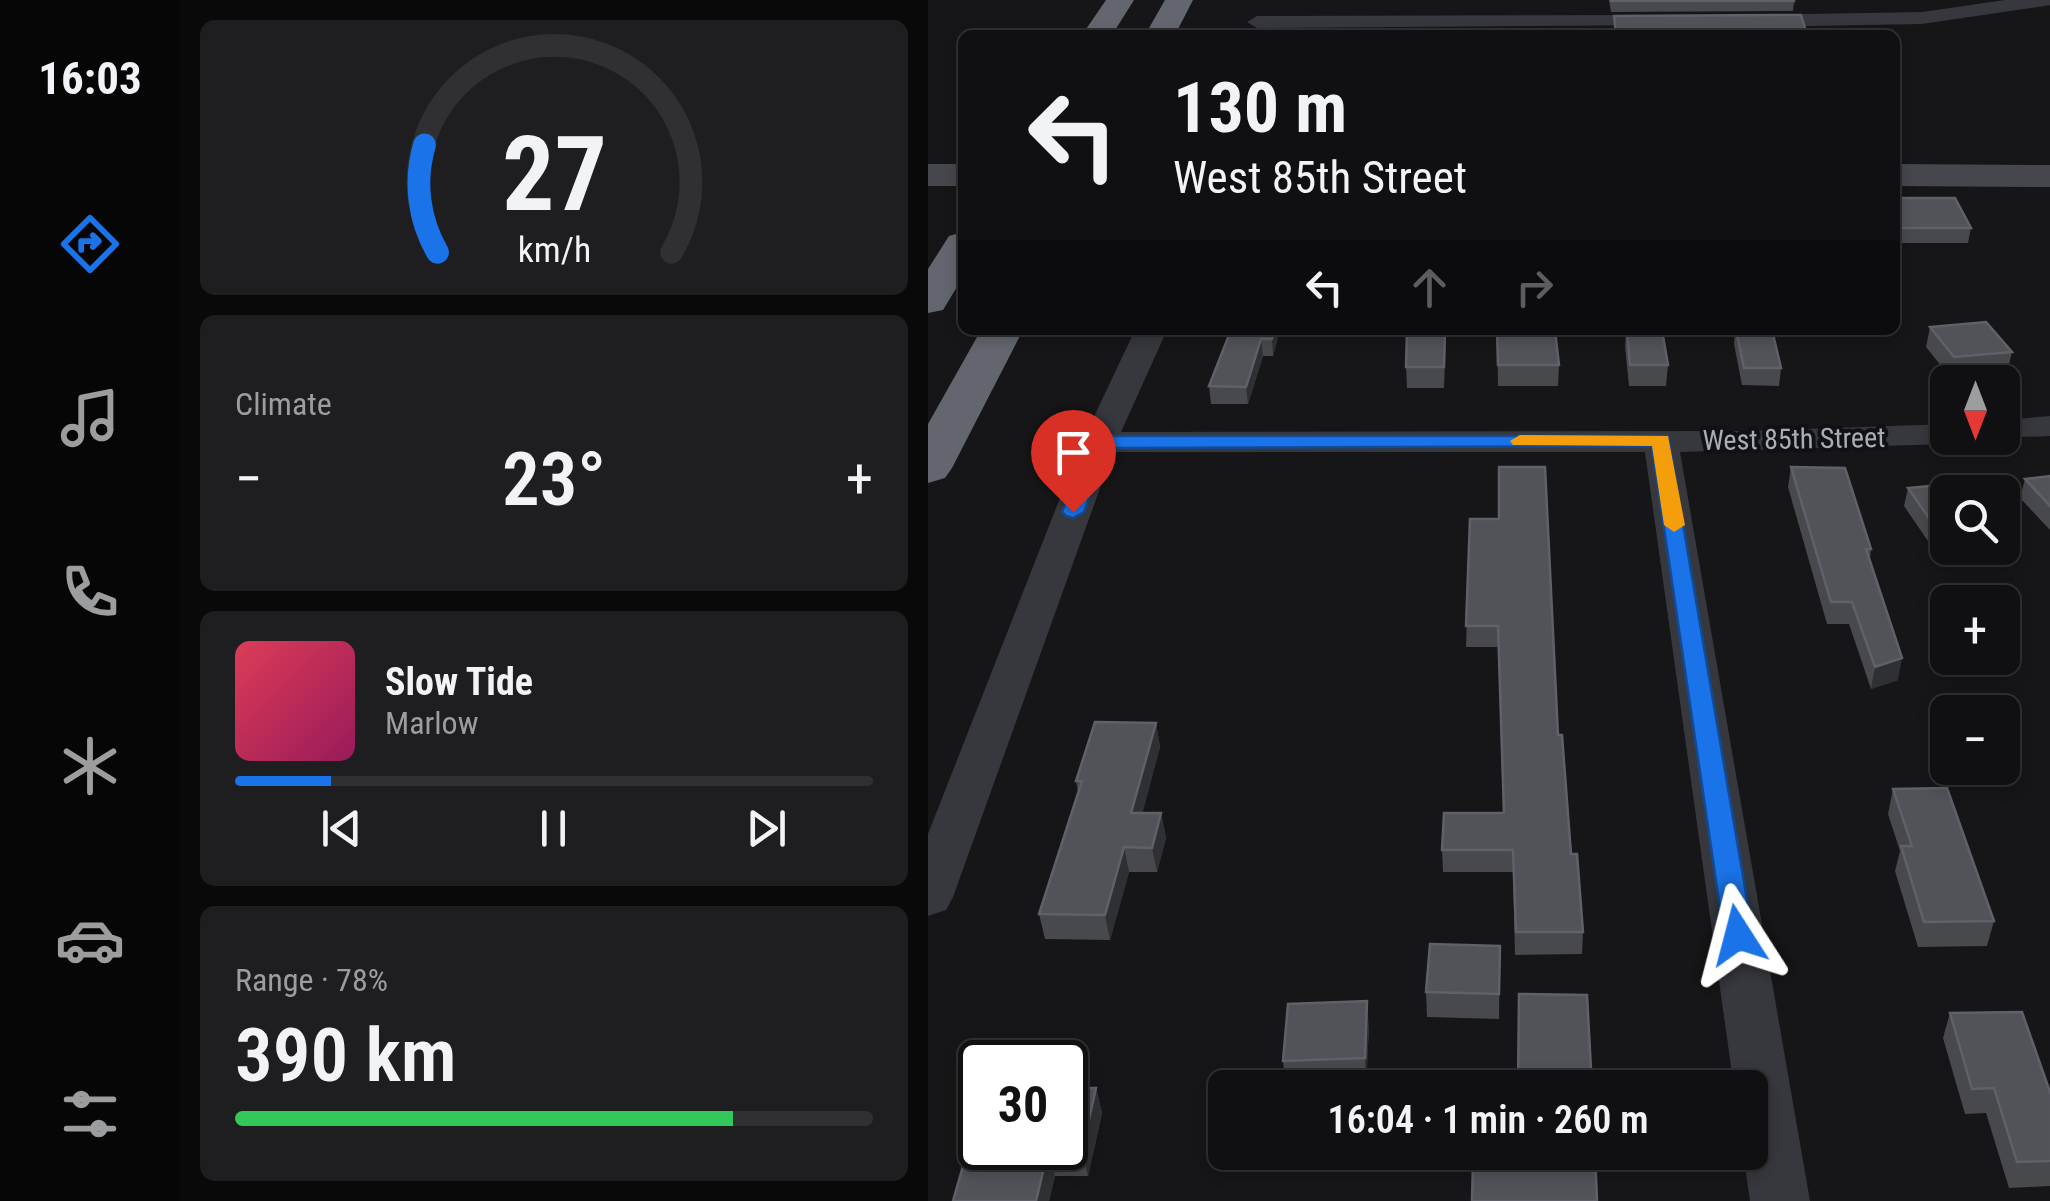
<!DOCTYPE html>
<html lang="en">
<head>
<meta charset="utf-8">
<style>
  body { margin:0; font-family:"Roboto Condensed",sans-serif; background:#1e1e20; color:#f1f3f6; height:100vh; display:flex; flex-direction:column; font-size:38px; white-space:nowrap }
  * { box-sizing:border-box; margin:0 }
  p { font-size:32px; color:#9c9d9f }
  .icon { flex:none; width:55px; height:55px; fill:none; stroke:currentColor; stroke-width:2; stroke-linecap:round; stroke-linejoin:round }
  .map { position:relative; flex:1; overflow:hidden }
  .panel { display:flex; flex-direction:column; gap:20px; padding:20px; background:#09090a; width:748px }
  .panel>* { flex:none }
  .guide { position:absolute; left:30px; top:30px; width:942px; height:305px; border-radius:15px; box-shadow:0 5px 15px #0003,0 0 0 2px #303032; background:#101012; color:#f1f3f6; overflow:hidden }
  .needle { width:65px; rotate:180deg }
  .buttons { position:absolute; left:1002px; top:365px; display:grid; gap:20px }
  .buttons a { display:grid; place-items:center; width:90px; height:90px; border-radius:15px; background:#101012; box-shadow:0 5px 15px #0003,0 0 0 2px #303032; font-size:50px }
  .speed { position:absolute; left:30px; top:1040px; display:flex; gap:20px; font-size:50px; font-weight:700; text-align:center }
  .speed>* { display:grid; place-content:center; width:130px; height:130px; border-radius:50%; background:#101012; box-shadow:0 5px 15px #0003,0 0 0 2px #303032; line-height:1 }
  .speed .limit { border:5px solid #111; border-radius:15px; background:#fff; color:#111 }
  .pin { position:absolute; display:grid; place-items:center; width:85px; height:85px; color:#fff; margin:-102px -42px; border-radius:50% 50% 50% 0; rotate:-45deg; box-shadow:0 0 10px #0007 }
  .pin .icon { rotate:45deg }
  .me { position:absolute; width:110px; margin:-55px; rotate:351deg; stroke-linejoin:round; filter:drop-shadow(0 0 8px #0008) }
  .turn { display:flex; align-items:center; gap:35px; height:210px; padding:0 50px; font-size:45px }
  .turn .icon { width:130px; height:130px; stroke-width:2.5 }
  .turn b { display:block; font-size:70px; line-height:85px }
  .lanes { display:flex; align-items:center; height:95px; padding:0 50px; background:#0003; justify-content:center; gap:50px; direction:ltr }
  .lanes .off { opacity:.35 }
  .big { font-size:75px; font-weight:600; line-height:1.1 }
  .panel .widget { flex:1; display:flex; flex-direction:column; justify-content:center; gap:15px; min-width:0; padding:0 35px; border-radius:15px; background:#1e1e20 }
  .panel .dial { align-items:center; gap:0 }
  .dial svg { height:260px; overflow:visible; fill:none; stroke:#303032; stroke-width:7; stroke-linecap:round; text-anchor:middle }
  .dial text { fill:#f1f3f6; stroke:none }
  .song { display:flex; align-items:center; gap:30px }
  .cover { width:120px; height:120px; border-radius:15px; background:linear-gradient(135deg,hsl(350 70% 55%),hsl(330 70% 35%)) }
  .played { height:10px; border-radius:5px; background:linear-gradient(90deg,#1a73e8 15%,#303032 15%) }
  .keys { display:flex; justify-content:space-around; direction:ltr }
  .heat { display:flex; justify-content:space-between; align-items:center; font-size:55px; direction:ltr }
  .charge { height:15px; border-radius:8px; background:linear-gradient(90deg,#34c759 78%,#303032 0) }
  .trip { position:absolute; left:280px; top:1070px; width:560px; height:100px; border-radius:15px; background:#101012; box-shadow:0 5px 15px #0003,0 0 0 2px #303032; font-weight:600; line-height:100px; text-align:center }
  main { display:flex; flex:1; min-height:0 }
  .tab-bar { display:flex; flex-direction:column; width:180px; justify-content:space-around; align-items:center; background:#060607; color:#9c9d9f }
  .tab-bar .icon { width:70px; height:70px }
  .tab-bar .current { color:#1a73e8 }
  .tab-bar b { font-size:45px; color:#f1f3f6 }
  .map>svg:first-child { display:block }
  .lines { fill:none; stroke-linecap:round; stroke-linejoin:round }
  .street { fill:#37383d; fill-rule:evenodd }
  .secondary { fill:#45474d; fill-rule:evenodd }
  .highway { fill:#63666e; fill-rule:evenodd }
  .wall { fill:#47494d }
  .shaded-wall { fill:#2f3033 }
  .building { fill:#525359; stroke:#5f6168; stroke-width:2.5 }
  .route { fill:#1a73e8; stroke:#114b97; stroke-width:2.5 }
  .slow { fill:#f59e0b }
  .labels { text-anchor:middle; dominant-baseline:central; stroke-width:8; stroke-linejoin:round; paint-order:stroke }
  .street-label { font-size:28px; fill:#a8adb8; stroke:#111113 }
</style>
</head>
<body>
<main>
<nav class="tab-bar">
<b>16:03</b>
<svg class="icon current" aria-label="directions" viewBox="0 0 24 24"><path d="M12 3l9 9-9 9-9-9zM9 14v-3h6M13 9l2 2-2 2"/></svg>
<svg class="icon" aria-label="music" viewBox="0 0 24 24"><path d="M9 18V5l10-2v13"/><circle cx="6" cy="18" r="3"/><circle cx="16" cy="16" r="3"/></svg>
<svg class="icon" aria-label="phone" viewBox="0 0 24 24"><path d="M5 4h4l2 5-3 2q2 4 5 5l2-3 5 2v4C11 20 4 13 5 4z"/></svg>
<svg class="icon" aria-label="climate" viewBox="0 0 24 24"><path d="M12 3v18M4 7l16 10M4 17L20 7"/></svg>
<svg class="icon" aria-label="car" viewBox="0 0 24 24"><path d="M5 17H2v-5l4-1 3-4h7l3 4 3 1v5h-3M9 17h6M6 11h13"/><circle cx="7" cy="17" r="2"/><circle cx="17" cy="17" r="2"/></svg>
<svg class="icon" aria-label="filters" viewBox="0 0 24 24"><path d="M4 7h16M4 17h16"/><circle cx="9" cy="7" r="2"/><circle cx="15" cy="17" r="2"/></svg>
</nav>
<section class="panel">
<div class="widget dial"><svg viewBox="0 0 100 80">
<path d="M14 69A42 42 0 1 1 86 69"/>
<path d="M14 69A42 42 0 0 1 10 36" stroke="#1a73e8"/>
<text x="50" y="56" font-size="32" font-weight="700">27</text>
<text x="50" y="72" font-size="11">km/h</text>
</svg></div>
<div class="widget"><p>Climate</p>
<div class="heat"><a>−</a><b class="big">23°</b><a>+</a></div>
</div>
<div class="widget">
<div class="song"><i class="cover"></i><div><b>Slow Tide</b><p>Marlow</p></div></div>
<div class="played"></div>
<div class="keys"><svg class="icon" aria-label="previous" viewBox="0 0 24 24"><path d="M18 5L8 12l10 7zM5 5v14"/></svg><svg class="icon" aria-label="pause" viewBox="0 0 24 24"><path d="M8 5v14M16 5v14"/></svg><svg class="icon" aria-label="next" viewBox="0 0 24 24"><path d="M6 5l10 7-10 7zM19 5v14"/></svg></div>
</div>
<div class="widget"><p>Range · 78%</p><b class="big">390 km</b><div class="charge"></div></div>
</section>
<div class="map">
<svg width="1123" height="1201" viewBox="0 0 1123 1201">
  <rect width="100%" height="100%" fill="#161618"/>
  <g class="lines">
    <!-- street -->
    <path class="street" d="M 1077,0 L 1123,0 L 1123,5 L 994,24 L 823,27 L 813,21 L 823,15 L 994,12 Z
      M 740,15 L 747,17 L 747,25 L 329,28 L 319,22 L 329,16 Z
      M 207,330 L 239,330 L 193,432 L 820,431 L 1020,424 L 1020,438 L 1035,438 L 1020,444 L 752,452 L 882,1201 L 822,1201 L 815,1152 L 822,1152 L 822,1088 L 806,1088 L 717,452 L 185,452 L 25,897 L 18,910 L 0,916 L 0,834 L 154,442 Z
      M 1123,416 L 1123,436 L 1064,438 L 1075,438 L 1075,420 Z"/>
    <!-- secondary -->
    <path class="secondary" d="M 0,164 L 35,164 L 35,186 L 0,186 Z
      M 968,164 L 1123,165 L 1123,187 L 968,186 Z"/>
    <!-- highway -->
    <path class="highway" d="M 178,0 L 206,0 L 184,35 L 154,35 Z
      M 237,0 L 265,0 L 247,35 L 217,35 Z
      M 35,232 L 35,277 L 15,310 L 0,313 L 0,269 L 21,236 Z
      M 53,330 L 95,330 L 24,468 L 17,478 L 0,483 L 0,424 Z"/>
  </g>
  <!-- wall -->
  <path class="wall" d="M 681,0 L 866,0 L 866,1 L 865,11 L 683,12 Z
    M 968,198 L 1043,228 L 1040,243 L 968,243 Z
    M 1002,327 L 1084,352 L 1079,373 L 1022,377 L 998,347 Z
    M 352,330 L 345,356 L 335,356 L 320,404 L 283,404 L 281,386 L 294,355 Z
    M 518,330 L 516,388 L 479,388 L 478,367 Z
    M 569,330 L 631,365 L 630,386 L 570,386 Z
    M 698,330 L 740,365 L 738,386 L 701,386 L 697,346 Z
    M 807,330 L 844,330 L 853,368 L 851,386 L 814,385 L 806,344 Z
    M 863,467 L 943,549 L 942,559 L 970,680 L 943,689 L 921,624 L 899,624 L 860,487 Z
    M 1123,476 L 1123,531 L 1092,498 L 1097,479 Z
    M 980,488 L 1020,492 L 1020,548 L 1062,548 L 1059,559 L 1015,563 L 976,506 Z
    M 542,519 L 630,735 L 643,854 L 655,932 L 654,954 L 587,955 L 585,872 L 515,872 L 514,850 L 575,813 L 570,647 L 538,647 Z
    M 228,723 L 232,747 L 214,813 L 233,813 L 238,838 L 229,872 L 201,872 L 182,940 L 117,939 L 111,914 L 150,792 L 148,781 Z
    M 965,789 L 1066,921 L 1059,946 L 990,947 L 967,871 L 972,851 L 960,814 Z
    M 572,946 L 571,1019 L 499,1017 L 498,992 Z
    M 1022,1013 L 1123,1095 L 1123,1186 L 1081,1188 L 1058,1113 L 1037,1114 L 1015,1038 Z
    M 441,1027 L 438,1084 L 358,1086 L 355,1061 Z
    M 168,1088 L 174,1113 L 160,1176 L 127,1176 L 121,1201 L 25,1201 L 52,1138 L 138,1148 Z"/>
  <!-- shaded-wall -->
  <path class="shaded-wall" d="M 346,330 L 352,330 L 345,356 L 344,339 Z
    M 333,339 L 335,356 L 320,404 L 318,387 Z
    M 974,658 L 970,680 L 943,689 L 947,667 Z
    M 228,723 L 232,747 L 208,838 L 203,813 Z
    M 233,813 L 238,838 L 229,872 L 224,848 Z
    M 196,847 L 201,872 L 182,940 L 177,915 Z
    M 439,1001 L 441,1027 L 438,1084 L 437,1058 Z
    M 168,1088 L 174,1113 L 160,1176 L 154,1151 Z
    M 120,1151 L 127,1176 L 121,1201 L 108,1201 Z"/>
  <!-- building -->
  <path class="building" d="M 683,0 L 866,0 L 866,1 L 683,1 Z
    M 873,15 L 879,35 L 688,35 L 686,16 Z
    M 968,198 L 1027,198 L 1043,228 L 968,228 Z
    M 1058,322 L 1084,352 L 1026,357 L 1002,327 Z
    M 303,330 L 346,330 L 344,339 L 333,339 L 318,387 L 281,386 Z
    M 479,330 L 517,330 L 516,367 L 478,367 Z
    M 569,330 L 627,330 L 631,365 L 570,365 Z
    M 699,330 L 734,330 L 740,365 L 702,365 Z
    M 808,330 L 844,330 L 853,368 L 816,368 Z
    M 571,467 L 617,467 L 630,735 L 634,735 L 643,854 L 649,854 L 655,932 L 588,932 L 585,850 L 514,850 L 516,813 L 576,813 L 570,626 L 538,626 L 542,519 L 571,519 Z
    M 863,467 L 917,468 L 943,549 L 938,549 L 974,658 L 947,667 L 924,602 L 903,602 Z
    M 1123,476 L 1123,507 L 1097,479 Z
    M 1023,484 L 1029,492 L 1020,492 L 1019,544 L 980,488 Z
    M 167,722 L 228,723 L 203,813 L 233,813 L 224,848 L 196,847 L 177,915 L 111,914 L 154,781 L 148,781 Z
    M 1019,788 L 1066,921 L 996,922 L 973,846 L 984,846 L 965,789 Z
    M 502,944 L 572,946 L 571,994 L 498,992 Z
    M 591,994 L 659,995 L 664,1088 L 590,1088 Z
    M 439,1001 L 437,1058 L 355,1061 L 360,1004 Z
    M 1094,1012 L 1123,1095 L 1123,1161 L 1089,1162 L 1066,1088 L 1044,1089 L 1022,1013 Z
    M 138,1088 L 168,1088 L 154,1151 L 120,1151 L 108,1201 L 25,1201 L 43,1138 L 52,1138 L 52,1148 L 138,1148 Z
    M 589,1152 L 667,1152 L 669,1201 L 544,1201 L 545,1161 L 589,1162 Z"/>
  <!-- route -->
  <path class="route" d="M 171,436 L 740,436 L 825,935 L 821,943 L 800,943 L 796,935 L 724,446 L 179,448 L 156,512 L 145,518 L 138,516 L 134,512 L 161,442 Z"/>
  <!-- slow -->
  <path class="slow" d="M 592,435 L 740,436 L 757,525 L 746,532 L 736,525 L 724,446 L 585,445 L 582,441 Z"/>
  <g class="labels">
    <!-- street labels -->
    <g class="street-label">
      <text transform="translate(866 439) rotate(-1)">West 85th Street</text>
    </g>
  </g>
</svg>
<div class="buttons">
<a><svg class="needle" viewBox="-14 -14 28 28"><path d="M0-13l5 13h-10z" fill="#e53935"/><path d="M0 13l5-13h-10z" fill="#9c9d9f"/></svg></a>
<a><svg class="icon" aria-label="search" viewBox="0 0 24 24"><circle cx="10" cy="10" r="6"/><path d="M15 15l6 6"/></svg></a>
<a>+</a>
<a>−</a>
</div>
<div class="speed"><div class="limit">30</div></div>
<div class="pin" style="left:145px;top:512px;background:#d93025"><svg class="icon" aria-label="arrive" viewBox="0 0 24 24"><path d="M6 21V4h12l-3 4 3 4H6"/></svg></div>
<svg class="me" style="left:810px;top:935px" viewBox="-20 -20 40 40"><path d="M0-17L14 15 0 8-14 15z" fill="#1a73e8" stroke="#fff" stroke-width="4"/></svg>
<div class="trip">16:04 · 1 min · 260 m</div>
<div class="guide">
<div class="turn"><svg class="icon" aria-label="left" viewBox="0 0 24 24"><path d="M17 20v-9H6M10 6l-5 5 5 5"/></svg><div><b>130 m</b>West 85th Street</div></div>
<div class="lanes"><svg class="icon" aria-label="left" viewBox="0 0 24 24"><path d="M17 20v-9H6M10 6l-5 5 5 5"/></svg><svg class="icon off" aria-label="ahead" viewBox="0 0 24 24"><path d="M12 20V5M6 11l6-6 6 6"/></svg><svg class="icon off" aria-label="right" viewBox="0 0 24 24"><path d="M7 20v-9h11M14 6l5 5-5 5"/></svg></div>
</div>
</div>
</main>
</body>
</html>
